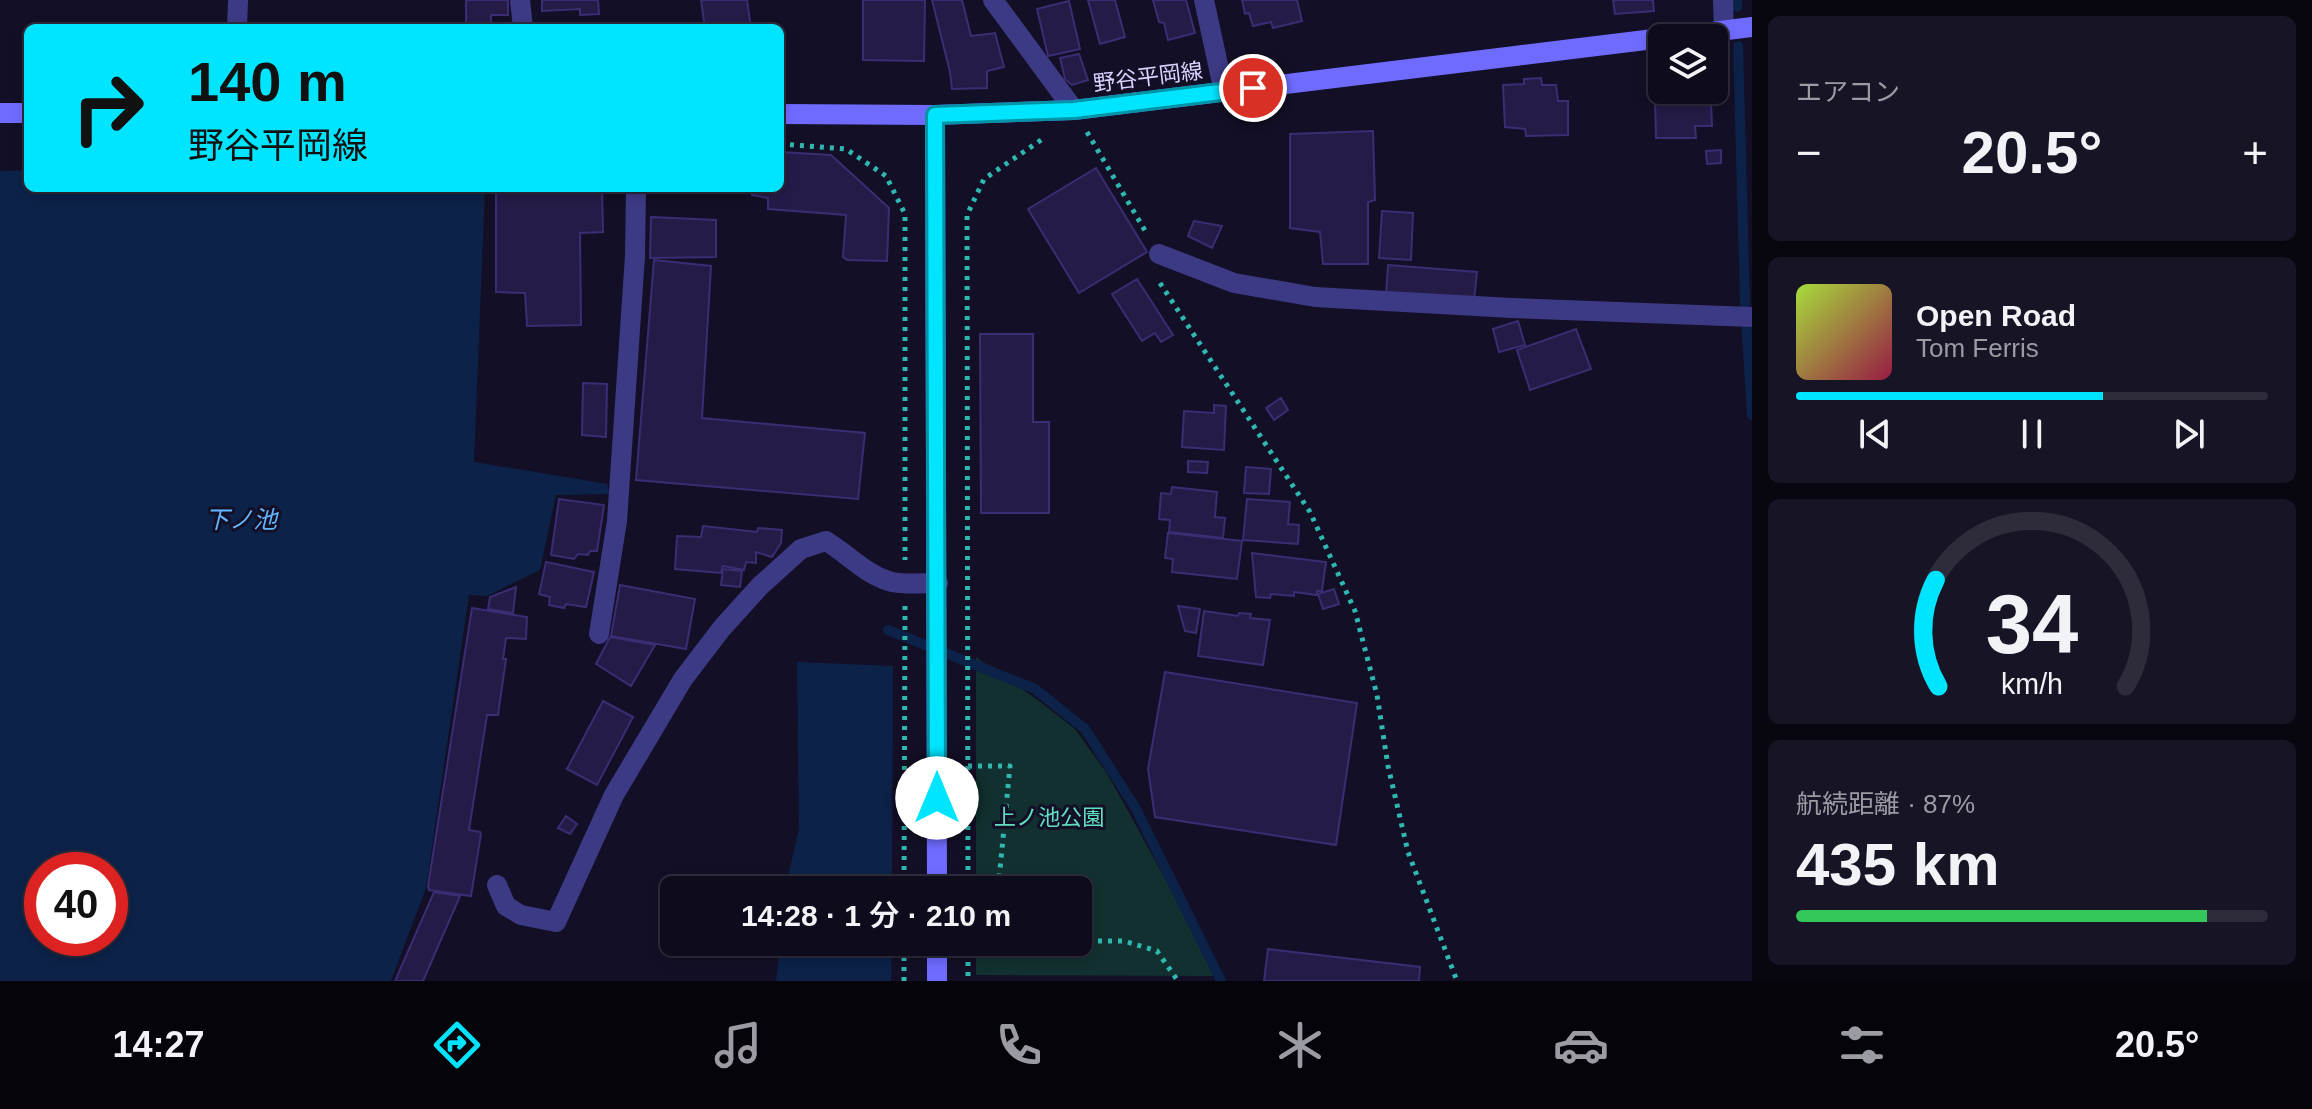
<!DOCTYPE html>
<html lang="ja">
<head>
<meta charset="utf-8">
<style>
  body { margin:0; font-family:Arial,"Noto Sans JP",sans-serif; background:#171425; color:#f1f3f6; height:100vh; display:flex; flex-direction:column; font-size:30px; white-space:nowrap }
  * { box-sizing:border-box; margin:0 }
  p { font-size:26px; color:#9b9ba3 }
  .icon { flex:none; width:44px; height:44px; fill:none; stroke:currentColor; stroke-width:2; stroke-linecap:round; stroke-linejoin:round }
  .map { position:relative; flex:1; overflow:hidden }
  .sheet { display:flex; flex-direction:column; gap:16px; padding:16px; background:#08060f; width:560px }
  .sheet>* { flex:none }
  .banner { position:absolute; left:24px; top:24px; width:760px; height:168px; border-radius:12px; box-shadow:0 4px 12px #0003,0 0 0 2px #2e2b3b; background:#00e5ff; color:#111; overflow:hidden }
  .buttons { position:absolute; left:1648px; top:24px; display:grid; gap:16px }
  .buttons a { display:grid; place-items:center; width:80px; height:80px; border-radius:12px; background:#0e0b1c; box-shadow:0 4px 12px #0003,0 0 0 2px #2e2b3b; font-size:40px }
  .speed { position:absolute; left:24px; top:852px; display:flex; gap:16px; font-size:40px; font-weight:700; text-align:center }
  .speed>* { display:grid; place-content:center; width:104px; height:104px; border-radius:50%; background:#0e0b1c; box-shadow:0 4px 12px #0003,0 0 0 2px #2e2b3b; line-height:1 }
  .speed .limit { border:12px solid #d22; background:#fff; color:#111 }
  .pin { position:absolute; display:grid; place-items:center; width:68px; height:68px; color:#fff; margin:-34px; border:4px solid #fff; border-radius:50%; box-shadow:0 2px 8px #0007 }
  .me { position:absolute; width:88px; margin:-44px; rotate:0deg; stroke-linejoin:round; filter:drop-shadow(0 0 6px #0008) }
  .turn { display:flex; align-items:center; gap:28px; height:168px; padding:0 32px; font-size:36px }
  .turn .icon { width:104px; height:104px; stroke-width:2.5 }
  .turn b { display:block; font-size:56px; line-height:68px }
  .big { font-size:60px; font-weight:600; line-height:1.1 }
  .sheet .tile { flex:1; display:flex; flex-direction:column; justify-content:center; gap:12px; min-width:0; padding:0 28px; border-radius:12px; background:#171425 }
  .sheet .dial { align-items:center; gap:0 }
  .dial svg { height:208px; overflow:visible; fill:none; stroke:#2e2b3b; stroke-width:7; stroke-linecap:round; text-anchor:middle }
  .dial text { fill:#f1f3f6; stroke:none }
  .song { display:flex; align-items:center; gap:24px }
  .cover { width:96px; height:96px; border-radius:12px; background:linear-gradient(135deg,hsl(80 70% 55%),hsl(340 70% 35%)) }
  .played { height:8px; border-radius:4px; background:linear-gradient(90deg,#00e5ff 65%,#2e2b3b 65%) }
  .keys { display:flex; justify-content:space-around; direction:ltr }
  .heat { display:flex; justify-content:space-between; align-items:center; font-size:44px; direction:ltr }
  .charge { height:12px; border-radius:6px; background:linear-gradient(90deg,#34c759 87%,#2e2b3b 0) }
  .trip { position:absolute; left:660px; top:876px; width:432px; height:80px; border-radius:12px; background:#0e0b1c; box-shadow:0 4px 12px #0003,0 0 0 2px #2e2b3b; font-weight:600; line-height:80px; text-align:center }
  .tabs { display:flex; height:128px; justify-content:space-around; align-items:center; background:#06040b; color:#9b9ba3 }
  .tabs .icon { width:56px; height:56px }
  .tabs .active { color:#00e5ff }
  .tabs b { font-size:36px; color:#f1f3f6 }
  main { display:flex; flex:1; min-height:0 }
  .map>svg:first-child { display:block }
  .green { fill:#12302f }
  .water { fill:#0c2248; fill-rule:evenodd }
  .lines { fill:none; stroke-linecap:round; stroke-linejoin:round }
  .stream { stroke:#0c2248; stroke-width:10 }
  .building { fill:#241b47; stroke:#3b2d73; stroke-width:2 }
  .path { stroke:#2fb8b0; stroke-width:5; stroke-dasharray:4 6; stroke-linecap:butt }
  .street { stroke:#3d3a85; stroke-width:20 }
  .secondary { stroke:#6f6bff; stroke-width:20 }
  .route-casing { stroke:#0095a6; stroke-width:20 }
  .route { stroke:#00e5ff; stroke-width:14 }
  .labels { text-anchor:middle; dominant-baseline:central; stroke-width:6; stroke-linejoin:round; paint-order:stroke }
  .street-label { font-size:22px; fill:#d9d4ff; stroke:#130f26 }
  .park-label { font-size:22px; fill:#5fe0c0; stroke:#130f26 }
  .water-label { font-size:24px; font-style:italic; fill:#62b6ff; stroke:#130f26 }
</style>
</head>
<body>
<main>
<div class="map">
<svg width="1752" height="981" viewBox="0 0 1752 981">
  <rect width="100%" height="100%" fill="#130f26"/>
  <!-- green -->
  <path class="green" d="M 976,657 L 1039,701 L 1075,729 L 1106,772 L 1128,811 L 1180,906 L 1214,976 L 976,975 L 976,942 L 1078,942 L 1078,890 L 976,890 Z"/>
  <!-- water -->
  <path class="water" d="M 28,170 L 28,188 L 485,188 L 474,462 L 607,484 L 610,494 L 556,495 L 540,570 L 487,596 L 469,595 L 426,888 L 391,981 L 0,981 L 0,171 ZM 42,870 L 110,870 L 110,938 L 42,938 Z
    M 797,662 L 893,666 L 892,890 L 785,890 L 799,828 Z
    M 780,942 L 892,942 L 891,981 L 776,981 Z"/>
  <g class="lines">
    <!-- stream -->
    <path class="stream" d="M 1737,0 L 1737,7
      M 1738,46 L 1745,302 L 1752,415
      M 888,630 L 1035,689 L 1085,729 L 1135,807 L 1221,981"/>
  </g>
  <!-- building -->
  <path class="building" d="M 466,0 L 508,0 L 508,15 L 491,15 L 491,25 L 466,24 Z
    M 542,0 L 598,0 L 599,14 L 580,15 L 580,9 L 542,11 Z
    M 701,0 L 747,0 L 751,28 L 705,28 Z
    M 863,0 L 925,0 L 924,61 L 863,60 Z
    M 932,0 L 962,0 L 971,36 L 995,33 L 1004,67 L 987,71 L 987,88 L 952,89 L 950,72 Z
    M 1088,0 L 1115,0 L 1125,37 L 1100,44 Z
    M 1153,0 L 1186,0 L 1195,33 L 1168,40 L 1164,23 L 1159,22 Z
    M 1242,0 L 1297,0 L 1302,21 L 1273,28 L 1271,22 L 1253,26 L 1249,13 L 1245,14 Z
    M 1613,0 L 1653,0 L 1654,11 L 1615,14 Z
    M 1069,1 L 1080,49 L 1048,56 L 1037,9 Z
    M 1079,54 L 1088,80 L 1072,85 L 1065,79 L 1060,58 Z
    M 1541,78 L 1542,85 L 1556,85 L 1558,101 L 1568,101 L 1568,135 L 1526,136 L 1525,129 L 1505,127 L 1503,85 L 1524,84 L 1524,79 Z
    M 1655,101 L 1711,101 L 1712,126 L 1695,126 L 1696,138 L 1656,138 Z
    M 1373,131 L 1375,200 L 1368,202 L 1368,264 L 1323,264 L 1320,232 L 1290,228 L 1290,134 Z
    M 1721,150 L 1721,163 L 1707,164 L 1706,151 Z
    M 780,152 L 831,155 L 889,208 L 887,261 L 847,260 L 843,257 L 846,215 L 768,209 L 768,198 L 752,195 L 752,188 L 780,188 Z
    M 1096,168 L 1147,252 L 1079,293 L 1028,209 Z
    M 496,188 L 602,188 L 603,232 L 580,233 L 581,325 L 527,326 L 525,293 L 496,292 Z
    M 1382,211 L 1413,213 L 1411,260 L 1379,258 Z
    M 651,217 L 716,220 L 716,257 L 650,258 Z
    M 1194,221 L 1222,226 L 1212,248 L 1188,236 Z
    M 654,260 L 711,266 L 702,418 L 865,433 L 858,499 L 636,480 Z
    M 1388,265 L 1477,272 L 1474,301 L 1386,294 Z
    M 1137,279 L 1173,335 L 1161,342 L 1155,333 L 1142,341 L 1112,294 Z
    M 1518,321 L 1525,345 L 1499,352 L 1493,329 Z
    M 1576,329 L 1591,369 L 1530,390 L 1517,350 Z
    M 980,334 L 1033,334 L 1033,422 L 1049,422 L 1049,513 L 981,513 Z
    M 583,383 L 607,384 L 606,437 L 582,435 Z
    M 1281,398 L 1288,410 L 1274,420 L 1266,408 Z
    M 1214,405 L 1226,406 L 1224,450 L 1182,447 L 1184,411 L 1214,413 Z
    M 1188,461 L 1208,462 L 1207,473 L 1188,472 Z
    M 1246,467 L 1271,469 L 1269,494 L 1244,493 Z
    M 1172,487 L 1217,492 L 1215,517 L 1225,518 L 1223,538 L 1169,532 L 1170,520 L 1159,519 L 1161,493 L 1171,494 Z
    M 559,499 L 604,505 L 597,551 L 590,551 L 588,555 L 578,554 L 574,559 L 551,555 Z
    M 1247,499 L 1290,502 L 1288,524 L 1299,525 L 1298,544 L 1243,540 Z
    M 703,526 L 757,532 L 758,528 L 782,530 L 781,543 L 772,557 L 756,552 L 756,563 L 746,562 L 744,570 L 723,566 L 721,573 L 675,569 L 677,536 L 701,537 Z
    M 1168,533 L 1242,541 L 1237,579 L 1172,572 L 1173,559 L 1165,558 Z
    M 1252,553 L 1326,562 L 1322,591 L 1317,591 L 1317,595 L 1294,592 L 1294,596 L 1271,594 L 1270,598 L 1256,597 Z
    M 546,562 L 594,572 L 586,607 L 566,604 L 564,608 L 549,605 L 550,597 L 539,594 Z
    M 723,569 L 742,571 L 740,587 L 721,585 Z
    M 620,585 L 695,599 L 686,649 L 611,636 Z
    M 516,587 L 513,613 L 488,609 L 490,597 Z
    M 1334,589 L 1339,604 L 1323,609 L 1318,594 Z
    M 1178,606 L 1200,609 L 1196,633 L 1185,631 Z
    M 472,608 L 527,617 L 526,639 L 506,638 L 503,659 L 506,659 L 498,715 L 487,715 L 469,830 L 480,832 L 481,834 L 471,896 L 429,890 L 428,886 Z
    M 1204,611 L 1238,616 L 1239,613 L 1251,614 L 1250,618 L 1270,620 L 1263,665 L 1198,656 Z
    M 610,637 L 655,645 L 631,686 L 596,664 Z
    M 1165,672 L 1357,703 L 1336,845 L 1155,817 L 1148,769 Z
    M 603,701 L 633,717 L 597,785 L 567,769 Z
    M 566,816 L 577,824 L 570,834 L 558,828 Z
    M 434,892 L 460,896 L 423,981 L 395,981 Z
    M 1268,949 L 1420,967 L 1419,981 L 1264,981 Z"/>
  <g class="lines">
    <!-- path -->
    <path class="path" d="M 1087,132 L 1147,234
      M 780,144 L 846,149 L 886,176 L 905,214 L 905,560
      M 1160,283 L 1310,512 L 1355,611 L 1377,695 L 1388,766 L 1408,852 L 1457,981
      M 968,766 L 1010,766 L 998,890
      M 904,890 L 905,606
      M 968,890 L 967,215 L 984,179 L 1044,138
      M 1078,941 L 1124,941 L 1157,951 L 1178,981
      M 968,942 L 968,981
      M 904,981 L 904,942"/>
    <!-- street -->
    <path class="street" d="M 520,0 L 523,28
      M 993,0 L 1074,110
      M 1204,0 L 1224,92
      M 1723,0 L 1724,30
      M 237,28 L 238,0
      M 1159,254 L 1234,283 L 1315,297 L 1511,308 L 1752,317
      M 599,634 L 617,521 L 635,256 L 636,188
      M 497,885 L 506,906 L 521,915 L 556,922 L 614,795 L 683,679 L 722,628 L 760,586 L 801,549 L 826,541 C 848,554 867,576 892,582 C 906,585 923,583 938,583"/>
    <!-- secondary -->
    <path class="secondary" d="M 1665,38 L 1752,27
      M 0,113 L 28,113
      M 780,114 L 935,115 L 1074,110 L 1662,38
      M 935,115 L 937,890
      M 937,981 L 937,942"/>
  </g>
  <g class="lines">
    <!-- route casing -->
    <g class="route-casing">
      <path id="route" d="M 937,798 L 935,115 L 1074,110 L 1253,88"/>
    </g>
    <!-- route -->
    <use href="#route" class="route"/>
  </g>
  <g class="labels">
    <!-- street labels -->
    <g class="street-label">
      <text transform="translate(1148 77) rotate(-7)">野谷平岡線</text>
    </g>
    <!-- park labels -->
    <g class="park-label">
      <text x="1049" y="817">上ノ池公園</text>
    </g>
    <!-- water labels -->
    <g class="water-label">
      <text x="241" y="519">下ノ池</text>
    </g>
  </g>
</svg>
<div class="buttons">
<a><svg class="icon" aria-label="layers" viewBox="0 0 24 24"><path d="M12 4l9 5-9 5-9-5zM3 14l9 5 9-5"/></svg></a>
</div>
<div class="speed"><div class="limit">40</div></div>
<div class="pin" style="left:1253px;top:88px;background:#d93025"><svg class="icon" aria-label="arrive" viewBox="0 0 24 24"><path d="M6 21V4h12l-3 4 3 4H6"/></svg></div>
<svg class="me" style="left:937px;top:798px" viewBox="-20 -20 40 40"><circle r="19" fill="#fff"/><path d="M0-13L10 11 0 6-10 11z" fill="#00e5ff"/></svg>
<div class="trip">14:28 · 1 分 · 210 m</div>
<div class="banner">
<div class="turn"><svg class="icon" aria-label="right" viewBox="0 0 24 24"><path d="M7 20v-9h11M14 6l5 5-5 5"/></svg><div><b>140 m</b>野谷平岡線</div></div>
</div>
</div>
<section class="sheet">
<div class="tile"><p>エアコン</p>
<div class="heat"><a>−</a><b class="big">20.5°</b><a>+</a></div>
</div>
<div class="tile">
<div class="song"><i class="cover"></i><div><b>Open Road</b><p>Tom Ferris</p></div></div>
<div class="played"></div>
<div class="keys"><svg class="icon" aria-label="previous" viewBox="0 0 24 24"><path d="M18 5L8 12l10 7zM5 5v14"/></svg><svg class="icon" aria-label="pause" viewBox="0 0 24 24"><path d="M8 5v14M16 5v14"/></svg><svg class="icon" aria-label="next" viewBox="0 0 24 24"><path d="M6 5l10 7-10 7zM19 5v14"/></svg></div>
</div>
<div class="tile dial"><svg viewBox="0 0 100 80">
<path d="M14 69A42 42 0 1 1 86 69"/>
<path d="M14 69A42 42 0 0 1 13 28" stroke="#00e5ff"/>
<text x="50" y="56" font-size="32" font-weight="700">34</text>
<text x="50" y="72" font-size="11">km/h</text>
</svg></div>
<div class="tile"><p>航続距離 · 87%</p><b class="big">435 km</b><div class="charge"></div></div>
</section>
</main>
<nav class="tabs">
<b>14:27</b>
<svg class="icon active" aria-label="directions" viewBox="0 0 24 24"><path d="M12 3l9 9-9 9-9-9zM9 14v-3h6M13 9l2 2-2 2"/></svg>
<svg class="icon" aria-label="music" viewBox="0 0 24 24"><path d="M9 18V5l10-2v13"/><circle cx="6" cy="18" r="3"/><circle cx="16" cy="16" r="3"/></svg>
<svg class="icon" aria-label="phone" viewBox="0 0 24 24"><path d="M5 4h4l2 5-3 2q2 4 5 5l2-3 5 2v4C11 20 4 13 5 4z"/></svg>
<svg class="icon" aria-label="climate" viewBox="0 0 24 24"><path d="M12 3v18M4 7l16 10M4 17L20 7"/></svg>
<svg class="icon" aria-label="car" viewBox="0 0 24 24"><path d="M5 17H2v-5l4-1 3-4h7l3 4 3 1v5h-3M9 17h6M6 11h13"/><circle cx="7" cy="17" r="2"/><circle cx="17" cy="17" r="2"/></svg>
<svg class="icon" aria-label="filters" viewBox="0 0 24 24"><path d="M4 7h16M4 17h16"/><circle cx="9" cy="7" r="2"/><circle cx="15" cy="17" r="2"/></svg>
<b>20.5°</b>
</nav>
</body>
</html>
